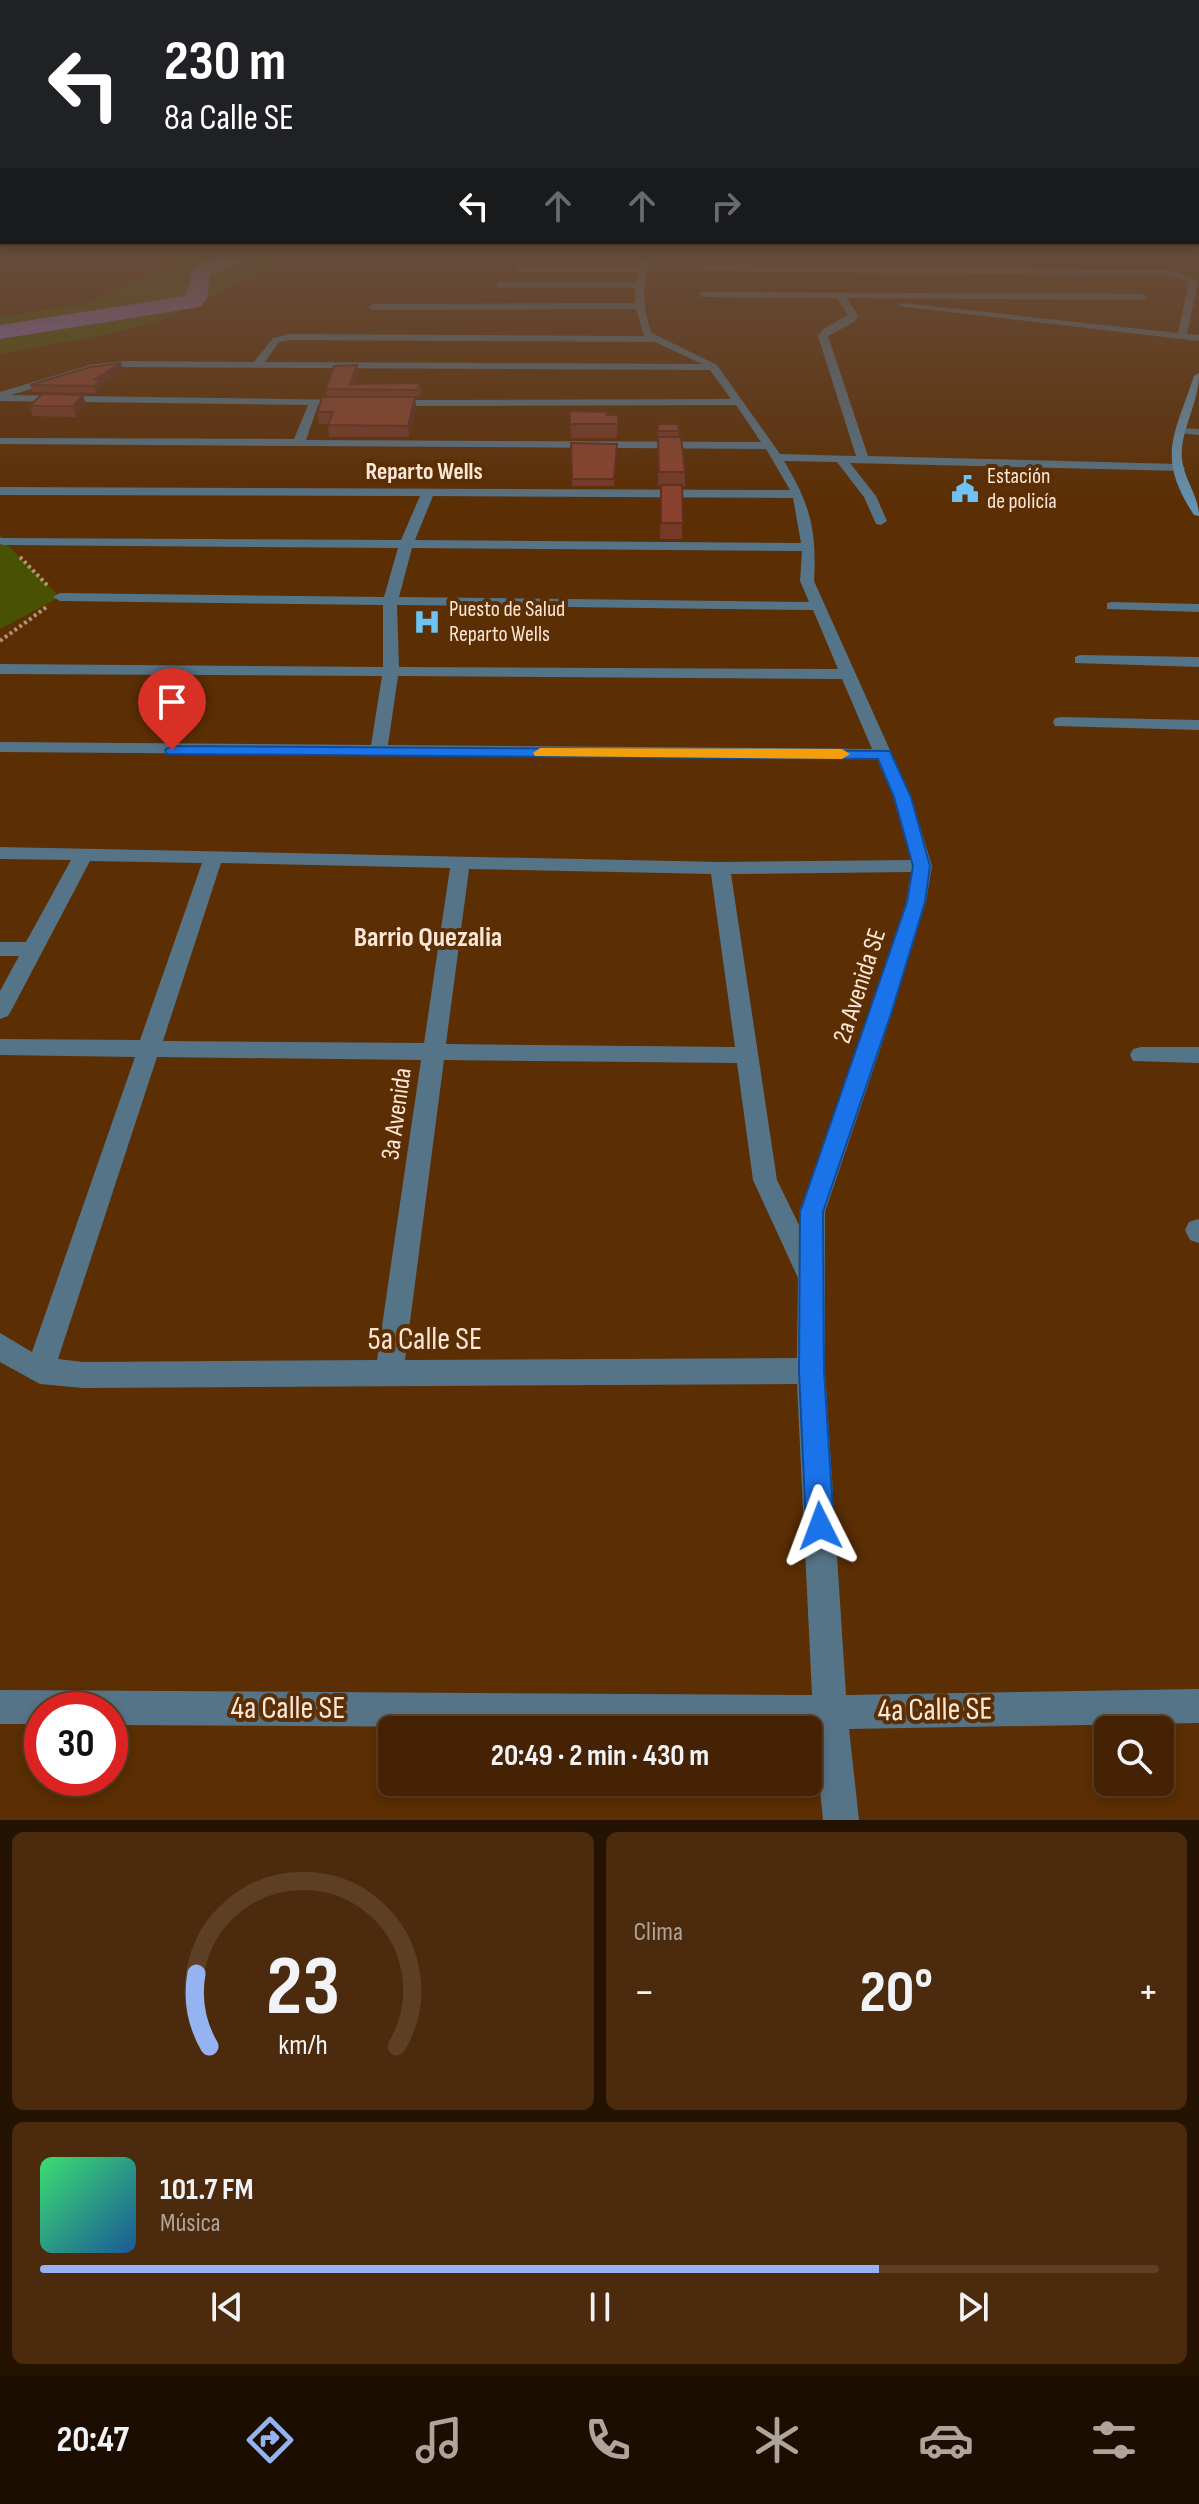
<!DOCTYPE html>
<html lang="es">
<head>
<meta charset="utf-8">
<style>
  body { margin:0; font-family:"Sofia Sans Condensed",sans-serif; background:#4b2a0d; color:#f1f3f6; height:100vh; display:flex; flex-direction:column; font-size:30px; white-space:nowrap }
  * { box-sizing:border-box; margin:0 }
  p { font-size:26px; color:#afa49a }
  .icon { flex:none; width:44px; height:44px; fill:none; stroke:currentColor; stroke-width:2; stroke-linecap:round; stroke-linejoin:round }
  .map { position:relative; height:1820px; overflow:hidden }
  .sheet { display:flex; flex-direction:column; gap:12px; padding:12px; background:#251302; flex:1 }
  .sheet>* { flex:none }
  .hud { position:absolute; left:0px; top:0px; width:1200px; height:244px; box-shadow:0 4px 12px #0003,0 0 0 2px #5c3f25; background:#202124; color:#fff; overflow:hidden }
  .tools { position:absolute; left:1094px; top:1716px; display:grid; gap:16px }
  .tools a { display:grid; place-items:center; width:80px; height:80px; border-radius:12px; background:#442203; box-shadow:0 4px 12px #0003,0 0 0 2px #5c3f25; font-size:40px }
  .speed { position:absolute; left:24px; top:1692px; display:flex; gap:16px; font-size:40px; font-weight:700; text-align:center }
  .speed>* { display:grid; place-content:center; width:104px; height:104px; border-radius:50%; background:#442203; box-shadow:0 4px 12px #0003,0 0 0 2px #5c3f25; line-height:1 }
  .speed .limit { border:12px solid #d22; background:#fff; color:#111 }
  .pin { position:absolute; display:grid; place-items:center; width:68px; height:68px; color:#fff; margin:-82px -34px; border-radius:50% 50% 50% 0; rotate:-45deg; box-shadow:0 0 8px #0007 }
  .pin .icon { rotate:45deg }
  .me { position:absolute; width:88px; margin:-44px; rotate:357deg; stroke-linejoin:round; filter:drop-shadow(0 0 6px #0008) }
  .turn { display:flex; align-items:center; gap:28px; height:168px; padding:0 32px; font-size:36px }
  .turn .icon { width:104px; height:104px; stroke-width:2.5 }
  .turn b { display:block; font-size:56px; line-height:68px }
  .lanes { display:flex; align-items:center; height:76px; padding:0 32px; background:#0003; justify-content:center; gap:40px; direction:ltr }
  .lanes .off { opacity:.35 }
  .big { font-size:60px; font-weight:700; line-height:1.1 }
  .sheet .tile { flex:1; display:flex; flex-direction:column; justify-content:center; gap:12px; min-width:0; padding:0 28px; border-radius:12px; background:#4b2a0d }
  .sheet .dial { align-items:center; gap:0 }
  .dial svg { height:208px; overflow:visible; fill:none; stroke:#5c3f25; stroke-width:7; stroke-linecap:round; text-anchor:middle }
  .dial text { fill:#f1f3f6; stroke:none }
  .song { display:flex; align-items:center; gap:24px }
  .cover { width:96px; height:96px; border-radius:12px; background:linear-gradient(135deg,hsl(140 70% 55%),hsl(210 70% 35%)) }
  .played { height:8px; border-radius:4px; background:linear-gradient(90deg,#95b2f1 75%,#5c3f25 75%) }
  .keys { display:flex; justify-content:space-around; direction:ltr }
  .heat { display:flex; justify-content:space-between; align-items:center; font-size:44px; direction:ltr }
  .sheet .tiles { flex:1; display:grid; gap:12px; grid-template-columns:1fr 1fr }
  .tile:last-child { grid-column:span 2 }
  .trip { position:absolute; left:378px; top:1716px; width:444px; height:80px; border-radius:12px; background:#442203; box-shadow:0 4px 12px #0003,0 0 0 2px #5c3f25; font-weight:700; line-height:80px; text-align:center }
  .dock { display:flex; height:128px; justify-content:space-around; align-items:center; background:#1b0e01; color:#afa49a }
  .dock .icon { width:56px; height:56px }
  .dock .selected { color:#95b2f1 }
  .dock b { font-size:36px; color:#f1f3f6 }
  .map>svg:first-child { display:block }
  .green { fill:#495203 }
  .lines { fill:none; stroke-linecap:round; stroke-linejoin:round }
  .river { fill:#8c6eca; fill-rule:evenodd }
  .path { stroke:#b29277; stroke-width:4; stroke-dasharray:3 3; stroke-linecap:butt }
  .street { fill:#567487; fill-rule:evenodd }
  .secondary { fill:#6393b2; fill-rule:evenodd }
  .wall { fill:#763928 }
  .shaded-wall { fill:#602e20 }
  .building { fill:#89422e; stroke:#602e20; stroke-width:2 }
  .route { fill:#1a73e8; stroke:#114b97; stroke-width:2 }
  .slow { fill:#f59e0b }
  .labels { text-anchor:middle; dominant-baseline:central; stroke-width:8; stroke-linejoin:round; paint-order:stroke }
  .far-poi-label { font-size:22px; fill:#fbe6d7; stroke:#5b2e04; text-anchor:start }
  .far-neighbourhood-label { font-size:24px; font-weight:bold; fill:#fbe6d7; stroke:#5b2e04 }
  .street-label { font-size:26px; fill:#fbe6d7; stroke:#5b2e04 }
  .neighbourhood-label { font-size:28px; font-weight:bold; fill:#fbe6d7; stroke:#5b2e04 }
  .near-street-label { font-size:32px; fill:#fbe6d7; stroke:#5b2e04 }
</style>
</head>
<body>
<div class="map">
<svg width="1199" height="1820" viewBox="0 0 1199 1820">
  <rect width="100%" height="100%" fill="#5b2e04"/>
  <!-- green -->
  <path class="green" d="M 180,255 L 309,255 C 254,270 205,305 151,323 C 102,338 49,344 0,354 L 0,317 L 85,304 L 155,272 Z
    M 0,533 L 3,541 L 60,597 L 0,629 Z"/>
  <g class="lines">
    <!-- river -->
    <path class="river" d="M 226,255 L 255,255 L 252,259 L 211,275 L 207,298 L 200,307 L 0,339 L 0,325 L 185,296 L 194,267 Z"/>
    <!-- path -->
    <path class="path" d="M 20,557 L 49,587
      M 0,641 L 48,606"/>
    <!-- street -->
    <path class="street" d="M 646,255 L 654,255 C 642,281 641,306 652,333 L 717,365 L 780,454 L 856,456 L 818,336 L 823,329 L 848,315 L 837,298 L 702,297 L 699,292 L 1143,294 L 1147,297 L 1143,300 L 846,298 L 858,315 L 854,322 L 828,336 L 868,456 L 1179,464 L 1185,468 L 1183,471 L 850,463 L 876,496 L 887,521 L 881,525 L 876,524 L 864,497 L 837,462 L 784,461 C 810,504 817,530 814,581 L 911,797 L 932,866 L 926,902 L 883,1041 L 825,1212 L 825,1371 L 846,1695 L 1199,1689 L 1199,1723 L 849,1729 L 859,1820 L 823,1820 L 814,1729 L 110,1725 L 110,1710 L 42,1710 L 42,1724 L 0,1724 L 0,1690 L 812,1695 L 797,1384 L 83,1388 L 40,1384 L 0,1362 L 0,1333 L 32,1352 L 135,1057 L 0,1055 L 0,1039 L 140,1040 L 202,863 L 90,861 L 11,1011 L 8,1016 L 0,1019 L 0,991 L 19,956 L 0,956 L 0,942 L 26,942 L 71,860 L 0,859 L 0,847 L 720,862 L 911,860 L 893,797 L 877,759 L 0,752 L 0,742 L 371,745 L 382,676 L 0,674 L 0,664 L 383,667 L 383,605 L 60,601 L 53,597 L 60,593 L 384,597 L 398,548 L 3,545 L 0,544 L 0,538 L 401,540 L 420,496 L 0,495 L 0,487 L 790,490 L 766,449 L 0,444 L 0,438 L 294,439 L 308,405 L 0,401 L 0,392 L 90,365 L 123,361 L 254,362 L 273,338 L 290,334 L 644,336 L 636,309 L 373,310 L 368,307 L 373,304 L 635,303 L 635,288 L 500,288 L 496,285 L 500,282 L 636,282 L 639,272 L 518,272 L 514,269 L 518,266 L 640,267 ZM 290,340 L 655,342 L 702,364 L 265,362 L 279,342 ZM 123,367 L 710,370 L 731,399 L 389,400 L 384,403 L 389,406 L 736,405 L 761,442 L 306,440 L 318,405 L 345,405 L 349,404 L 349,400 L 11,395 L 91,371 ZM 433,496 L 793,498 L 801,543 L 415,540 ZM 412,548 L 802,551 L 800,581 L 809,602 L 399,597 ZM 397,605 L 813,610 L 838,669 L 399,667 ZM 398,676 L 842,679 L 872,749 L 388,745 ZM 221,863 L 450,868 L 424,1043 L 163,1041 ZM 469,869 L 711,874 L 735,1047 L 446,1044 ZM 911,872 L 906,902 L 861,1041 L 799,1212 L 799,1225 L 777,1180 L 731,874 ZM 157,1057 L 421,1060 L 377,1360 L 83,1362 L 58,1359 ZM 444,1060 L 737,1063 L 753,1180 L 798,1278 L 797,1358 L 405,1360 Z
      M 705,266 L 1172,270 L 1198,281 L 1187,334 L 1199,335 L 1199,341 L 897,306 L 902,303 L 1178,333 L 1189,282 L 1171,276 L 702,271 Z
      M 1182,428 L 1199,429 L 1199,435 L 1178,433 L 1178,429 Z
      M 1112,602 L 1199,604 L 1199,612 L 1107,609 L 1107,603 Z
      M 1080,655 L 1199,657 L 1199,667 L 1075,663 L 1075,657 Z
      M 1061,717 L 1199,720 L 1199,730 L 1055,726 L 1053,722 L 1055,718 Z
      M 1141,1047 L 1199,1047 L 1199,1063 L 1133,1061 L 1130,1055 L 1133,1049 Z
      M 1198,1219 L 1199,1220 L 1199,1243 L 1190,1240 L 1185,1230 L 1189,1222 Z"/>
    <!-- secondary -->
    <path class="secondary" d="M 1199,373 C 1199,400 1185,422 1182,448 C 1179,475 1199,493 1199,516 L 1194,515 C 1156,457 1174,436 1194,376 Z"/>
  </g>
  <!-- wall -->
  <path class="wall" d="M 357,365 L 358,372 L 354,384 L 420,383 L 421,390 L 419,397 L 415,397 L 416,408 L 409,437 L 329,437 L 328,424 L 319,424 L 318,412 L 327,396 L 326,389 Z
    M 123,370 L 102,383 L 102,386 L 96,393 L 32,392 L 30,385 Z
    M 83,395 L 86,405 L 76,417 L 33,416 L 30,406 Z
    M 570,411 L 607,415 L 618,415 L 617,438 L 571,438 Z
    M 658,424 L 679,431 L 679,437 L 685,472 L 685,487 L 682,487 L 682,539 L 660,539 L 661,486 L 658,486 Z
    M 571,443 L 617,444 L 614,486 L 572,486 Z"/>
  <!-- shaded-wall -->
  <path class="shaded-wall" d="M 121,363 L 123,370 L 102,383 L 102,386 L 96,393 L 94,386 L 95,379 Z
    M 357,365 L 358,372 L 351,391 L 350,384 Z
    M 83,395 L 86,405 L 76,417 L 73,406 Z
    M 415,397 L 416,408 L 409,437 L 408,426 Z"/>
  <!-- building -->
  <path class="building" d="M 121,363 L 95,379 L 101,379 L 94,386 L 30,385 L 90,367 Z
    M 357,365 L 350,384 L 420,383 L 418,390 L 326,389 L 334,366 Z
    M 42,394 L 83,395 L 73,406 L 30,406 Z
    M 322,397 L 415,397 L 408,426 L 328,425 L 333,412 L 318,412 Z
    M 570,411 L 607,412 L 607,415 L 618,415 L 618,424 L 570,424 Z
    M 658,424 L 678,424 L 679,431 L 658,431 Z
    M 658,437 L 681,437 L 685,472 L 659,472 Z
    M 571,443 L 617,444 L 614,479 L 572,479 Z
    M 661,485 L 682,485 L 683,523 L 661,523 Z"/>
  <!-- sky -->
  <linearGradient id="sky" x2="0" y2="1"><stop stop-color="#321902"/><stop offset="0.5" stop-color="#664c3a"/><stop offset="1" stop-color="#664c3a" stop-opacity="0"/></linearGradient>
  <rect width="1199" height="510" fill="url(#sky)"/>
  <!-- route -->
  <path class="route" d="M 172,746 L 890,751 L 911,797 L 930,866 L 925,902 L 891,1014 L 823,1212 L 824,1371 L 834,1526 L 830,1536 L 820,1540 L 810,1536 L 806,1526 L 799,1371 L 800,1212 L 907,902 L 913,866 L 894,797 L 878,759 L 167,754 L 165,750 Z"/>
  <!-- slow -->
  <path class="slow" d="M 540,748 L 842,749 L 850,754 L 842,759 L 535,756 L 533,753 Z"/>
  <!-- icons -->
  <defs>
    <g id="civic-bare" transform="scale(2.16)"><path d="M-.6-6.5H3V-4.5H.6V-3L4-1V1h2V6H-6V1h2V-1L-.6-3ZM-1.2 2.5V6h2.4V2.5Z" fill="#6fc2f4" stroke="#5b2e04" stroke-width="2.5" paint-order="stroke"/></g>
    <g id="hospital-bare" transform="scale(2.16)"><path d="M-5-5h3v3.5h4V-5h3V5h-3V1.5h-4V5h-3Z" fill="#6fc2f4" stroke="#5b2e04" stroke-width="2.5" paint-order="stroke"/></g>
  </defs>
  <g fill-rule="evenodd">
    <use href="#civic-bare" x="965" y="489"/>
    <use href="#hospital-bare" x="427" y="622"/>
  </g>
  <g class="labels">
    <!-- far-poi labels -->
    <g class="far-poi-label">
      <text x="987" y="476">Estación<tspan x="987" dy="25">de policía</tspan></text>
      <text x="449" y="609">Puesto de Salud<tspan x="449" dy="25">Reparto Wells</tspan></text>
    </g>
    <!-- far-neighbourhood labels -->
    <g class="far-neighbourhood-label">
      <text x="424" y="471">Reparto Wells</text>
    </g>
    <!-- street labels -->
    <g class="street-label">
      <text transform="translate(860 986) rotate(-72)">2a Avenida SE</text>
      <text transform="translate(397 1114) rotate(-82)">3a Avenida</text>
    </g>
    <!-- neighbourhood labels -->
    <g class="neighbourhood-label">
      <text x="428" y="937">Barrio Quezalia</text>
    </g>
    <!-- near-street labels -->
    <g class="near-street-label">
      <text x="425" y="1339">5a Calle SE</text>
      <text x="288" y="1708">4a Calle SE</text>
      <text transform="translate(935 1710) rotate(-1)">4a Calle SE</text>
    </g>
  </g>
</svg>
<div class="tools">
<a><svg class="icon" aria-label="search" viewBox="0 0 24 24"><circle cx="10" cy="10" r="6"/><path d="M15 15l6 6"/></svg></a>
</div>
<div class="speed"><div class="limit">30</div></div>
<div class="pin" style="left:172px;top:750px;background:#d93025"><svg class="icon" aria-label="arrive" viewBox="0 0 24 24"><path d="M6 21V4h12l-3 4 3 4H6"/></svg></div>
<svg class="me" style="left:820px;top:1526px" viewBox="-20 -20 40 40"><path d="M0-17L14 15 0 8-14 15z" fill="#1a73e8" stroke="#fff" stroke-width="4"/></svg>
<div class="trip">20:49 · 2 min · 430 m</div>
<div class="hud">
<div class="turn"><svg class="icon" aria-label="left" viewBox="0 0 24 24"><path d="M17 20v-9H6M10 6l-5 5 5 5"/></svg><div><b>230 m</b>8a Calle SE</div></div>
<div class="lanes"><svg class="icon" aria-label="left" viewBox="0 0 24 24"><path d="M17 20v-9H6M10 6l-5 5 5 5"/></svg><svg class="icon off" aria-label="ahead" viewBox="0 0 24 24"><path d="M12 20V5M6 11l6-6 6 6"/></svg><svg class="icon off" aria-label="ahead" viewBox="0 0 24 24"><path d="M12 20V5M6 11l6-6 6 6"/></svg><svg class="icon off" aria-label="right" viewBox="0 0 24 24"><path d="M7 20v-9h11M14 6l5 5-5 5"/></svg></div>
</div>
</div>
<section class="sheet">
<div class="tiles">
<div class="tile dial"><svg viewBox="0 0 100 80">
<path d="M14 69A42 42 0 1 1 86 69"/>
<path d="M14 69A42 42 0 0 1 9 41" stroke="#95b2f1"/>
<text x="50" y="56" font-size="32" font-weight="700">23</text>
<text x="50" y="72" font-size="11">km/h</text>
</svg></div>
<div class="tile"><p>Clima</p>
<div class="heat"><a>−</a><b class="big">20°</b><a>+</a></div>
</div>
<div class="tile">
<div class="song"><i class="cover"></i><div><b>101.7 FM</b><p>Música</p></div></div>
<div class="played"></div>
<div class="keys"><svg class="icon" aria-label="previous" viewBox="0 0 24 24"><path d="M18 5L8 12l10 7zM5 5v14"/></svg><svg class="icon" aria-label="pause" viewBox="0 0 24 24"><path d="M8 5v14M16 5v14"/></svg><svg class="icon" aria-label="next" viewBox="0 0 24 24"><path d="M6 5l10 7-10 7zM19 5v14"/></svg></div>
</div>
</div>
</section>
<nav class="dock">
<b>20:47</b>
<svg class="icon selected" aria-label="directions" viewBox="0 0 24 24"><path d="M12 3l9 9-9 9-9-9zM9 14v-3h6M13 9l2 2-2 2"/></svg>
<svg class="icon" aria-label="music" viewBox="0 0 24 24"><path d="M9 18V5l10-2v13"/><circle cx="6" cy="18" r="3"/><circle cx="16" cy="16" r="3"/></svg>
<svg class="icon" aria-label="phone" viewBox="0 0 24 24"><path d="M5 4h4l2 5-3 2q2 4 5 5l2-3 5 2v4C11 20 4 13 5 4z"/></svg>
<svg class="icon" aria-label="climate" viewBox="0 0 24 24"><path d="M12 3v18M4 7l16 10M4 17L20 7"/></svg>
<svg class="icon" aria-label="car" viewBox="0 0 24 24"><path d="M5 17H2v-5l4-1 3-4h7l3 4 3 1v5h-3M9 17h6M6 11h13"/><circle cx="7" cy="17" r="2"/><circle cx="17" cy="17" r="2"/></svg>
<svg class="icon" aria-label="filters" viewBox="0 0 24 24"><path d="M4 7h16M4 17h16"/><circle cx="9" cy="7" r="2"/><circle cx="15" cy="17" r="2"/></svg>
</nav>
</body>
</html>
